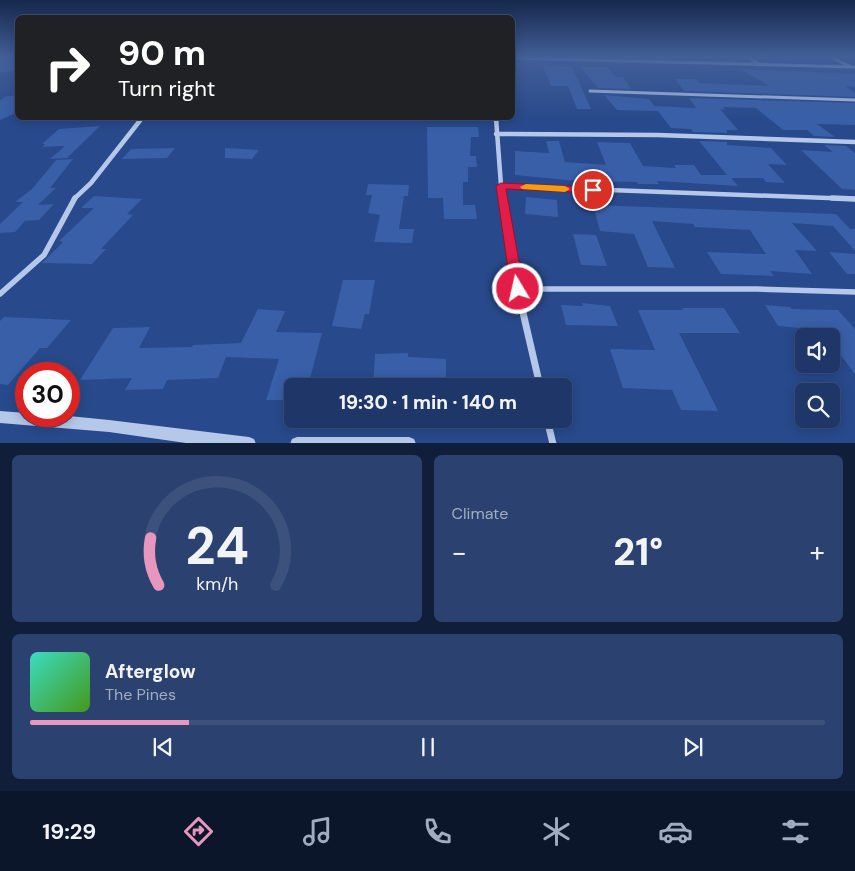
<!DOCTYPE html>
<html lang="en">
<head>
<meta charset="utf-8">
<style>
  body { margin:0; font-family:"DM Sans",sans-serif; background:#2b4271; color:#f1f3f6; height:100vh; display:flex; flex-direction:column; font-size:19px; white-space:nowrap }
  * { box-sizing:border-box; margin:0 }
  p { font-size:16px; color:#a1acc0 }
  .icon { flex:none; width:28px; height:28px; fill:none; stroke:currentColor; stroke-width:2; stroke-linecap:round; stroke-linejoin:round }
  .map { position:relative; height:443px; overflow:hidden }
  .details { display:flex; flex-direction:column; gap:12px; padding:12px; background:#101e39; flex:1 }
  .details>* { flex:none }
  .guide { position:absolute; left:15px; top:15px; width:500px; height:105px; border-radius:8px; box-shadow:0 2px 12px #0003,0 0 0 1px #3c517c; background:#202124; color:#fff; overflow:hidden }
  .tools { position:absolute; left:795px; top:328px; display:grid; gap:10px }
  .tools a { display:grid; place-items:center; width:45px; height:45px; border-radius:8px; background:#1e3768; box-shadow:0 2px 12px #0003,0 0 0 1px #3c517c; font-size:25px }
  .speed { position:absolute; left:15px; top:362px; display:flex; gap:10px; font-size:25px; font-weight:700; text-align:center }
  .speed>* { display:grid; place-content:center; width:65px; height:65px; border-radius:50%; background:#1e3768; box-shadow:0 2px 12px #0003,0 0 0 1px #3c517c; line-height:1 }
  .speed .limit { border:8px solid #d22; background:#fff; color:#111 }
  .pin { position:absolute; display:grid; place-items:center; width:42px; height:42px; color:#fff; margin:-21px; border:2px solid #fff; border-radius:50%; box-shadow:0 1px 5px #0007 }
  .me { position:absolute; width:55px; margin:-28px; rotate:351deg; stroke-linejoin:round; filter:drop-shadow(0 0 4px #0008) }
  .turn { display:flex; align-items:center; gap:18px; height:105px; padding:0 20px; font-size:22px }
  .turn .icon { width:65px; height:65px; stroke-width:2.5 }
  .turn b { display:block; font-size:35px; line-height:42px }
  .big { font-size:38px; font-weight:800; line-height:1.1 }
  .details .card { flex:1; display:flex; flex-direction:column; justify-content:center; gap:8px; min-width:0; padding:0 18px; border-radius:8px; background:#2b4271 }
  .details .dial { align-items:center; gap:0 }
  .dial svg { height:130px; overflow:visible; fill:none; stroke:#3c517c; stroke-width:7; stroke-linecap:round; text-anchor:middle }
  .dial text { fill:#f1f3f6; stroke:none }
  .song { display:flex; align-items:center; gap:15px }
  .cover { width:60px; height:60px; border-radius:8px; background:linear-gradient(135deg,hsl(170 70% 55%),hsl(100 70% 35%)) }
  .played { height:5px; border-radius:2px; background:linear-gradient(90deg,#e797bd 20%,#3c517c 20%) }
  .keys { display:flex; justify-content:space-around; direction:ltr }
  .heat { display:flex; justify-content:space-between; align-items:center; font-size:28px; direction:ltr }
  .details .tiles { flex:1; display:grid; gap:12px; grid-template-columns:1fr 1fr }
  .card:last-child { grid-column:span 2 }
  .trip { position:absolute; left:284px; top:378px; width:288px; height:50px; border-radius:8px; background:#1e3768; box-shadow:0 2px 12px #0003,0 0 0 1px #3c517c; font-weight:800; line-height:50px; text-align:center }
  .tab-bar { display:flex; height:80px; justify-content:space-around; align-items:center; background:#0c162a; color:#a1acc0 }
  .tab-bar .icon { width:35px; height:35px }
  .tab-bar .selected { color:#e797bd }
  .tab-bar b { font-size:22px; color:#f1f3f6 }
  .map>svg:first-child { display:block }
  .building { fill:#385fa8 }
  .lines { fill:none; stroke-linecap:round; stroke-linejoin:round }
  .minor-far3 { stroke:#b6c8ea; stroke-width:3 }
  .minor-far2 { stroke:#b6c8ea; stroke-width:4.5 }
  .minor-far1 { stroke:#b6c8ea; stroke-width:5.5 }
  .minor { stroke:#b6c8ea; stroke-width:7 }
  .tertiary { fill:#b6c8ea; fill-rule:evenodd }
  .route { fill:#e11d48; stroke:#92132f }
  .slow { fill:#f59e0b }
</style>
</head>
<body>
<div class="map">
<svg width="855" height="444" viewBox="0 0 855 444">
  <rect width="100%" height="100%" fill="#28498b"/>
  <!-- building -->
  <path class="building" d="M 0,57 L 18,57 L 18,71 L 0,72 Z
    M 543,66 L 572,67 L 591,109 L 577,109 L 568,86 L 551,86 Z
    M 580,67 L 607,67 L 616,77 L 624,78 L 631,89 L 598,88 Z
    M 740,69 L 855,74 L 855,87 L 845,86 L 855,93 L 855,97 L 684,91 L 675,79 L 696,79 L 699,83 L 769,86 Z
    M 604,95 L 649,99 L 658,111 L 617,110 Z
    M 7,96 L 18,96 L 18,112 L 0,120 L 0,100 Z
    M 689,98 L 855,103 L 855,125 L 817,124 L 835,137 L 814,136 L 807,130 L 783,130 L 756,108 L 723,107 L 725,110 L 720,109 L 738,130 L 727,130 L 727,133 L 693,132 L 691,129 L 671,128 L 654,106 L 696,108 Z
    M 100,126 L 67,158 L 50,159 L 65,146 L 42,147 L 45,144 L 42,144 L 59,129 Z
    M 427,127 L 478,127 L 479,137 L 471,137 L 470,156 L 476,156 L 477,167 L 468,167 L 468,182 L 463,182 L 463,205 L 475,205 L 477,219 L 444,219 L 443,198 L 428,198 Z
    M 546,141 L 559,141 L 565,162 L 606,165 L 597,142 L 630,143 L 643,166 L 676,168 L 674,165 L 694,165 L 701,175 L 727,175 L 699,141 L 727,142 L 727,145 L 771,148 L 787,165 L 768,164 L 785,183 L 766,182 L 763,178 L 731,178 L 738,186 L 657,181 L 659,184 L 638,184 L 637,182 L 577,181 L 515,175 L 515,151 L 549,153 Z
    M 824,145 L 846,146 L 855,153 L 855,190 L 842,189 L 801,150 L 833,152 Z
    M 175,148 L 167,158 L 122,159 L 131,149 Z
    M 225,148 L 259,150 L 252,159 L 225,158 Z
    M 73,159 L 50,188 L 56,188 L 38,205 L 54,204 L 39,220 L 25,221 L 15,232 L 0,233 L 0,224 L 23,202 L 15,202 L 32,189 L 56,160 Z
    M 368,184 L 409,185 L 408,196 L 404,196 L 399,229 L 414,229 L 412,243 L 374,242 L 380,215 L 368,213 L 372,195 L 366,195 Z
    M 94,196 L 142,199 L 127,214 L 133,215 L 101,249 L 106,249 L 92,264 L 42,263 L 63,242 L 59,241 L 94,208 L 81,208 Z
    M 526,197 L 557,200 L 558,217 L 525,214 Z
    M 593,205 L 836,214 L 850,229 L 855,229 L 855,251 L 833,226 L 792,223 L 817,251 L 795,250 L 812,274 L 770,271 L 774,276 L 721,274 L 707,252 L 766,254 L 750,230 L 695,227 L 693,224 L 652,221 L 675,268 L 648,267 L 634,234 L 600,231 Z
    M 573,234 L 596,235 L 607,266 L 581,265 Z
    M 829,252 L 855,254 L 855,274 L 847,274 Z
    M 343,280 L 375,280 L 369,314 L 365,314 L 361,329 L 332,326 Z
    M 582,303 L 610,306 L 618,326 L 566,325 L 561,305 L 583,306 Z
    M 765,305 L 790,307 L 792,309 L 838,310 L 855,329 L 855,374 L 837,350 L 840,350 L 831,336 L 823,330 L 778,326 Z
    M 682,308 L 724,308 L 740,333 L 679,333 L 718,411 L 681,410 L 672,390 L 623,388 L 610,349 L 655,350 L 638,310 L 683,310 Z
    M 258,309 L 285,311 L 276,332 L 322,333 L 308,386 L 292,386 L 292,400 L 266,400 L 279,359 L 226,357 L 218,378 L 167,380 L 163,389 L 125,390 L 132,378 L 80,380 L 113,328 L 150,327 L 139,348 L 192,347 L 193,345 L 241,343 Z
    M 4,317 L 71,320 L 47,348 L 40,348 L 8,385 L 0,384 L 0,321 Z
    M 408,353 L 408,357 L 446,359 L 446,386 L 373,386 L 375,354 Z"/>
  <g class="lines">
    <!-- minor-far3 -->
    <path class="minor-far3" d="M 748,57 L 760,65
      M 831,57 L 849,66
      M 512,58 L 855,67
      M 590,91 L 855,100"/>
    <!-- minor-far2 -->
    <path class="minor-far2" d="M 496,118 L 502,199
      M 496,134 L 658,135 L 855,142
      M 501,186 L 855,199
      M 74,199 L 91,183 L 142,118"/>
    <!-- minor-far1 -->
    <path class="minor-far1" d="M 502,198 L 522,305
      M 832,198 L 855,199
      M 518,289 L 757,289 L 855,292
      M 0,294 L 44,255 L 75,198"/>
    <!-- minor -->
    <path class="minor" d="M 521,304 L 540,386
      M 547,419 L 553,444"/>
    <!-- tertiary -->
    <path class="tertiary" d="M 0,411 L 26,413 L 26,416 L 69,416 L 109,420 L 249,437 L 254,439 L 256,444 L 193,444 L 109,432 L 0,423 Z
      M 297,437 L 409,437 L 414,439 L 416,444 L 290,444 L 292,439 Z"/>
  </g>
  <!-- sky -->
  <linearGradient id="sky" x2="0" y2="1"><stop stop-color="#16284c"/><stop offset="0.48" stop-color="#425f98"/><stop offset="1" stop-color="#425f98" stop-opacity="0"/></linearGradient>
  <rect width="855" height="119" fill="url(#sky)"/>
  <!-- route -->
  <path class="route" d="M 501,183 L 593,187 L 598,190 L 593,193 L 506,189 L 524,289 L 518,294 L 511,289 L 496,186 Z"/>
  <!-- slow -->
  <path class="slow" d="M 526,184 L 565,186 L 570,189 L 565,192 L 522,189 L 520,187 Z"/>
</svg>
<div class="tools">
<a><svg class="icon" aria-label="sound" viewBox="0 0 24 24"><path d="M4 9h4l5-4v14l-5-4H4zM17 9q2 3 0 6"/></svg></a>
<a><svg class="icon" aria-label="search" viewBox="0 0 24 24"><circle cx="10" cy="10" r="6"/><path d="M15 15l6 6"/></svg></a>
</div>
<div class="speed"><div class="limit">30</div></div>
<div class="pin" style="left:593px;top:190px;background:#d93025"><svg class="icon" aria-label="arrive" viewBox="0 0 24 24"><path d="M6 21V4h12l-3 4 3 4H6"/></svg></div>
<svg class="me" style="left:518px;top:289px" viewBox="-20 -20 40 40"><circle r="17" fill="#e11d48" stroke="#fff" stroke-width="3"/><path d="M0-11L8 9 0 5-8 9z" fill="#fff"/></svg>
<div class="trip">19:30 · 1 min · 140 m</div>
<div class="guide">
<div class="turn"><svg class="icon" aria-label="right" viewBox="0 0 24 24"><path d="M7 20v-9h11M14 6l5 5-5 5"/></svg><div><b>90 m</b>Turn right</div></div>
</div>
</div>
<section class="details">
<div class="tiles">
<div class="card dial"><svg viewBox="0 0 100 80">
<path d="M14 69A42 42 0 1 1 86 69"/>
<path d="M14 69A42 42 0 0 1 9 40" stroke="#e797bd"/>
<text x="50" y="56" font-size="32" font-weight="700">24</text>
<text x="50" y="72" font-size="11">km/h</text>
</svg></div>
<div class="card"><p>Climate</p>
<div class="heat"><a>−</a><b class="big">21°</b><a>+</a></div>
</div>
<div class="card">
<div class="song"><i class="cover"></i><div><b>Afterglow</b><p>The Pines</p></div></div>
<div class="played"></div>
<div class="keys"><svg class="icon" aria-label="previous" viewBox="0 0 24 24"><path d="M18 5L8 12l10 7zM5 5v14"/></svg><svg class="icon" aria-label="pause" viewBox="0 0 24 24"><path d="M8 5v14M16 5v14"/></svg><svg class="icon" aria-label="next" viewBox="0 0 24 24"><path d="M6 5l10 7-10 7zM19 5v14"/></svg></div>
</div>
</div>
</section>
<nav class="tab-bar">
<b>19:29</b>
<svg class="icon selected" aria-label="directions" viewBox="0 0 24 24"><path d="M12 3l9 9-9 9-9-9zM9 14v-3h6M13 9l2 2-2 2"/></svg>
<svg class="icon" aria-label="music" viewBox="0 0 24 24"><path d="M9 18V5l10-2v13"/><circle cx="6" cy="18" r="3"/><circle cx="16" cy="16" r="3"/></svg>
<svg class="icon" aria-label="phone" viewBox="0 0 24 24"><path d="M5 4h4l2 5-3 2q2 4 5 5l2-3 5 2v4C11 20 4 13 5 4z"/></svg>
<svg class="icon" aria-label="climate" viewBox="0 0 24 24"><path d="M12 3v18M4 7l16 10M4 17L20 7"/></svg>
<svg class="icon" aria-label="car" viewBox="0 0 24 24"><path d="M5 17H2v-5l4-1 3-4h7l3 4 3 1v5h-3M9 17h6M6 11h13"/><circle cx="7" cy="17" r="2"/><circle cx="17" cy="17" r="2"/></svg>
<svg class="icon" aria-label="filters" viewBox="0 0 24 24"><path d="M4 7h16M4 17h16"/><circle cx="9" cy="7" r="2"/><circle cx="15" cy="17" r="2"/></svg>
</nav>
</body>
</html>
